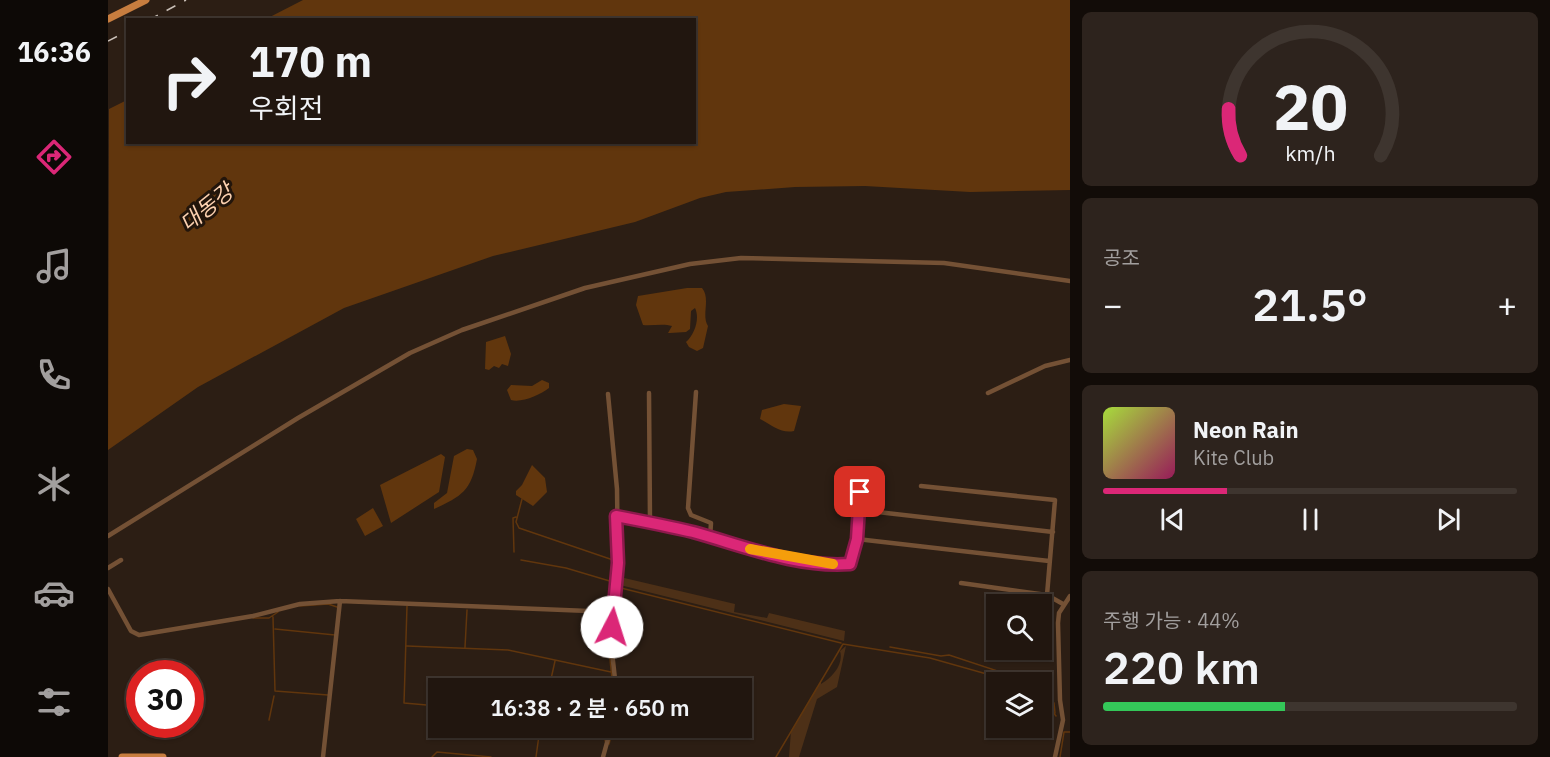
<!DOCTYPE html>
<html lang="ko">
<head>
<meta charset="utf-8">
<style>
  body { margin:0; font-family:"IBM Plex Sans","Noto Sans KR",sans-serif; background:#2d231d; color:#f1f3f6; height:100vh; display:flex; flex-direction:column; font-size:22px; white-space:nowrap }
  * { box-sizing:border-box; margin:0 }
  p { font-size:20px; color:#a29f9e }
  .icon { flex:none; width:33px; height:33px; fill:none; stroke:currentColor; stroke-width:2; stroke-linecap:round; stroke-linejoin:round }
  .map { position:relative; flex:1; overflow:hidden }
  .side { display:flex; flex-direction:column; gap:12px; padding:12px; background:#120c08; width:480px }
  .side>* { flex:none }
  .banner { position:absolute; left:18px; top:18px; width:570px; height:126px; border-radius:0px; box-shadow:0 2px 4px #0004,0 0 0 2px #3e352f; background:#21160f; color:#f1f3f6; overflow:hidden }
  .buttons { position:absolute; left:878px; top:594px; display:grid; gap:12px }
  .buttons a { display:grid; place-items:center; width:66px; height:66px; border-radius:0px; background:#21160f; box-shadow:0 2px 4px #0004,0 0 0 2px #3e352f; font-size:30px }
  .speed { position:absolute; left:18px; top:660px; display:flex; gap:12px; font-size:30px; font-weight:700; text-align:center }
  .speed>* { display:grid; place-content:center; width:78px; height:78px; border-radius:50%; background:#21160f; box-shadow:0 2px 4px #0004,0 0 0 2px #3e352f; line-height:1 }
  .speed .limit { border:9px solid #d22; background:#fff; color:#111 }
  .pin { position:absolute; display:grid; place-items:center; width:51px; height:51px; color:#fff; margin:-26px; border-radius:12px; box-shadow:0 3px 9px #0006 }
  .me { position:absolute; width:66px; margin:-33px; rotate:5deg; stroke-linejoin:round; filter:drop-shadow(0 0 4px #0008) }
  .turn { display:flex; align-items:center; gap:21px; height:126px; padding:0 24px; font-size:27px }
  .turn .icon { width:78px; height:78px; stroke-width:2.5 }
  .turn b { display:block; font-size:42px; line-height:51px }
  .big { font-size:45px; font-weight:600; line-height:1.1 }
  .side .card { flex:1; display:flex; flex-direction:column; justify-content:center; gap:9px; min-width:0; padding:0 21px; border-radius:9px; background:#2d231d }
  .side .dial { align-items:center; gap:0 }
  .dial svg { height:156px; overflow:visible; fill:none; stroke:#3e352f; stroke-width:7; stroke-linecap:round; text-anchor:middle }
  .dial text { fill:#f1f3f6; stroke:none }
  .song { display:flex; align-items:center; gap:18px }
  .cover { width:72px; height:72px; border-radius:9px; background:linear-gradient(135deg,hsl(80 70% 55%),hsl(330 70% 35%)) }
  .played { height:6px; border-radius:3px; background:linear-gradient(90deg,#db2777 30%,#3e352f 30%) }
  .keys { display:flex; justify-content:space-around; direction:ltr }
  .heat { display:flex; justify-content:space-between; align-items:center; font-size:33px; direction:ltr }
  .charge { height:9px; border-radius:4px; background:linear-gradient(90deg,#34c759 44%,#3e352f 0) }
  .trip { position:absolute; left:320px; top:678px; width:324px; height:60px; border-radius:0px; background:#21160f; box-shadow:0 2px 4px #0004,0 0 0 2px #3e352f; font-weight:600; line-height:60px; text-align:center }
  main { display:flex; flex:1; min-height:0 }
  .menu { display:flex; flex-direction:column; width:108px; justify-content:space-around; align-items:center; background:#0d0906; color:#a29f9e }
  .menu .icon { width:42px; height:42px }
  .menu .on { color:#db2777 }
  .menu b { font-size:27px; color:#f1f3f6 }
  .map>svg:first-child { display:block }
  .green { fill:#4d3017 }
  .water { fill:#61360d }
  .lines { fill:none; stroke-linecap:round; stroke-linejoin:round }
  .stream { stroke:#61360d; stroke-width:1.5 }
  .street { stroke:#745135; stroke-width:4.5 }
  .primary { stroke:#c77d3f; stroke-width:7 }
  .rail { stroke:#c9bfb7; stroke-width:1.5; stroke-dasharray:10 10; stroke-linecap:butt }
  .route-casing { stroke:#8e194d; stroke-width:15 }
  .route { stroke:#db2777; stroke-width:10 }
  .slow { stroke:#f59e0b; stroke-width:10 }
  .labels { text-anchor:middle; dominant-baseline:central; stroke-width:6; stroke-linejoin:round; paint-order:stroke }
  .water-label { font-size:22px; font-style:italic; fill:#fcd0af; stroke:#22150b }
</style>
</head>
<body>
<main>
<nav class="menu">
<b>16:36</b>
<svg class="icon on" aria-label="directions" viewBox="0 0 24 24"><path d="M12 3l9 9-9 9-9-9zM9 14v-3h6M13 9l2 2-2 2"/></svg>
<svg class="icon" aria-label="music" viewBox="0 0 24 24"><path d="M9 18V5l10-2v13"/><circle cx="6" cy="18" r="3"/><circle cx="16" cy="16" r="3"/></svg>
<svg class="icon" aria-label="phone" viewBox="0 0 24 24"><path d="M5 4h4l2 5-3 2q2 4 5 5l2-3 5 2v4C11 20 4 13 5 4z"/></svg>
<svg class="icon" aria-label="climate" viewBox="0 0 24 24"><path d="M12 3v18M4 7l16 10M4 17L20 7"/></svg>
<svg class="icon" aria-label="car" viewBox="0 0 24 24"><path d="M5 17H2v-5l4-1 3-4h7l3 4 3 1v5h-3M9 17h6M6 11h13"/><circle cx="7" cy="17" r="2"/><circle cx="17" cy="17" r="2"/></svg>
<svg class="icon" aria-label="filters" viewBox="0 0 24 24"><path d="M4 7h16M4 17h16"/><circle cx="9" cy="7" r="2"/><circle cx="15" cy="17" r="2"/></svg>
</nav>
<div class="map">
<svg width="962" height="757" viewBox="0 0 962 757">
  <rect width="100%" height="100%" fill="#2c1e14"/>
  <!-- green -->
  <path class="green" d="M 512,577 L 627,604 L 626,612 L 659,618 L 661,613 L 737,631 L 736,641 L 512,585 Z
    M 738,646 L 729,687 L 709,699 L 691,757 L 681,757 L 683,731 L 713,681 L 713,684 C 725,677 736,664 732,651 Z"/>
  <!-- water -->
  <path class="water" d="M 195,0 L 962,0 L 962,190 L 862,192 L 757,186 L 687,187 L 618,192 L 592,198 L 527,222 L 385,256 L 236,308 L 90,387 L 0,450 L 1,109 L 19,100 L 20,142 L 586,142 L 586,20 L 158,19 Z
    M 579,288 L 594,288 C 603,299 593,315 600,326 L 595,348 L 589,351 L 581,347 L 578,342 C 587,334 592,318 587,308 L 583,311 L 582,329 L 578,332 L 562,333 L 560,333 L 564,326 C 555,323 545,326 535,325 L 528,305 L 530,296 Z
    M 397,336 L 403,354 L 400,366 L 394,364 L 391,368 L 386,366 L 381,370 L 377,369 L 378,342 Z
    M 434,380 L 441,383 L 441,388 C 432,395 414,403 403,400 L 399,390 L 403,385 L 424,386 Z
    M 676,404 L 693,406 L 686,431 C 673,434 664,425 652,419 L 654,410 Z
    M 359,449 L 365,450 L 369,459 C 363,491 354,496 326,509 L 326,503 L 339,493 L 346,456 Z
    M 333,454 L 337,457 L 331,492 L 283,523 L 272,485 Z
    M 424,465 L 437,478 L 439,492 L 425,506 L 408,495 L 408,491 L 414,485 Z
    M 265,508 L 275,526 L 257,536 L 248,519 Z"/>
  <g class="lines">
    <!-- stream -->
    <path class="stream" d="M 414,499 L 408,522 L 411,528 L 508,561
      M 406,552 L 405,518 L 408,517
      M 413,560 L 458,568 L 505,582
      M 509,587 L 733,643
      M 502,604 L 507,561
      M 192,606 L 220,604 L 229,607
      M 299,606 L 296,703 L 330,706
      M 503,609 L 507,575
      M 503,614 L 501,650 L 505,688
      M 165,617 L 167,691 L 220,695
      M 145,618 L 161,618 L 170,612
      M 167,629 L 227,635
      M 299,646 L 400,650 L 503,672
      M 357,647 L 359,610
      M 782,647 L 833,656 L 841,655 L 923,682
      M 441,688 L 447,661
      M 933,689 L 946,703 L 947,713
      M 933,697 L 948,716
      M 161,720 L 166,696
      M 497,741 L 501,728
      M 501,744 L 505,728
      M 324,757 L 329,752 L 383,757
      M 428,757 L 432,728
      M 668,757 L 735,644 L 822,658 L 907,682
      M 952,757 L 956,732 L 962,732"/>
    <!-- street -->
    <path class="street" d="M 588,392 L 580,508 L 583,515 L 603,523 L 602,538
      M 541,393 L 542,522
      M 880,393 L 937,366 L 962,360
      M 500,394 L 509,489 L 510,563 L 503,643 L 508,688
      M 813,486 L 947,500 L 939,595 L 955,604
      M 752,510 L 945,532
      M 509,516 C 534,521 560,526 585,532 C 635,546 689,569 742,564 L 749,539 L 753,480
      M 0,536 L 190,418 L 302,353 L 354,330 L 477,288 L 582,264 L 633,258 L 836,263 L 962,281
      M 749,539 L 941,561
      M 0,568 L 13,560
      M 853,583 L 939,595
      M 0,589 L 23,631 L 31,635 L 145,616 L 192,604 L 232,601 L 505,612
      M 215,757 L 232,601
      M 495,757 L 503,728
      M 947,757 L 955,720 L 952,700 L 950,623 L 951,613 L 962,596"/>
    <!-- primary -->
    <path class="primary" d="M 0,19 L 38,0
      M 14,757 L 55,757"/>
    <!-- rail -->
    <path class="rail" d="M 41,20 L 78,0
      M 0,41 L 20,31"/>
  </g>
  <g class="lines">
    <!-- route casing -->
    <g class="route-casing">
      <path id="route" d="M 504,627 L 510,563 L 508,516 C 534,521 560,526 585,532 C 636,546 689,568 742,564 L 749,539 L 752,492"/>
    </g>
    <!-- route -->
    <use href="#route" class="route"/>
    <!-- slow -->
    <path class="slow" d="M 642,549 L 725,564"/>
  </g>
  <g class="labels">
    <!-- water labels -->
    <g class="water-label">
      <text transform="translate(98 207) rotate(-39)">대동강</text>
    </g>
  </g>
</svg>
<div class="buttons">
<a><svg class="icon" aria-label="search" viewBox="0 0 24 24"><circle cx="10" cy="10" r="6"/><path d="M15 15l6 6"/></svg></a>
<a><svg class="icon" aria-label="layers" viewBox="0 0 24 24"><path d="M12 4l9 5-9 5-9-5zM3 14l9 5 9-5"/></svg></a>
</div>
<div class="speed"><div class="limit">30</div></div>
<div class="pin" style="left:752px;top:492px;background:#d93025"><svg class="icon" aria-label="arrive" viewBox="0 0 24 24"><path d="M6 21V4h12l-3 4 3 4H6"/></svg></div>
<svg class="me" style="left:504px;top:627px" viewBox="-20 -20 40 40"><circle r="19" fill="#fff"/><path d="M0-13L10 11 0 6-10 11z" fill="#db2777"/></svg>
<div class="trip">16:38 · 2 분 · 650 m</div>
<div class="banner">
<div class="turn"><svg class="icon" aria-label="right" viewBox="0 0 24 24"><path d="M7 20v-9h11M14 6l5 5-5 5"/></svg><div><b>170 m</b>우회전</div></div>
</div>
</div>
<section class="side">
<div class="card dial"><svg viewBox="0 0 100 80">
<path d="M14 69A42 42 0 1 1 86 69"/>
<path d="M14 69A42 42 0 0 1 8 45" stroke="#db2777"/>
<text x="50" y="56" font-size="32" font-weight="700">20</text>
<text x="50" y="72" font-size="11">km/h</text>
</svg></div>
<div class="card"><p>공조</p>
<div class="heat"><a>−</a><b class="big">21.5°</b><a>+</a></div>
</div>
<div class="card">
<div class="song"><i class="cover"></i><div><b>Neon Rain</b><p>Kite Club</p></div></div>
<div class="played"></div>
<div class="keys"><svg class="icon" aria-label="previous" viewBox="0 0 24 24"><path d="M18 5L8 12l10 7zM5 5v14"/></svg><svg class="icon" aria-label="pause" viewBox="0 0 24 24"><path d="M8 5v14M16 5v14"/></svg><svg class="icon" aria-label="next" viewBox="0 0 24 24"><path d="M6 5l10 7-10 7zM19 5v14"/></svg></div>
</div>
<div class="card"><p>주행 가능 · 44%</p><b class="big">220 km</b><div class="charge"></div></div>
</section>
</main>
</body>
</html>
